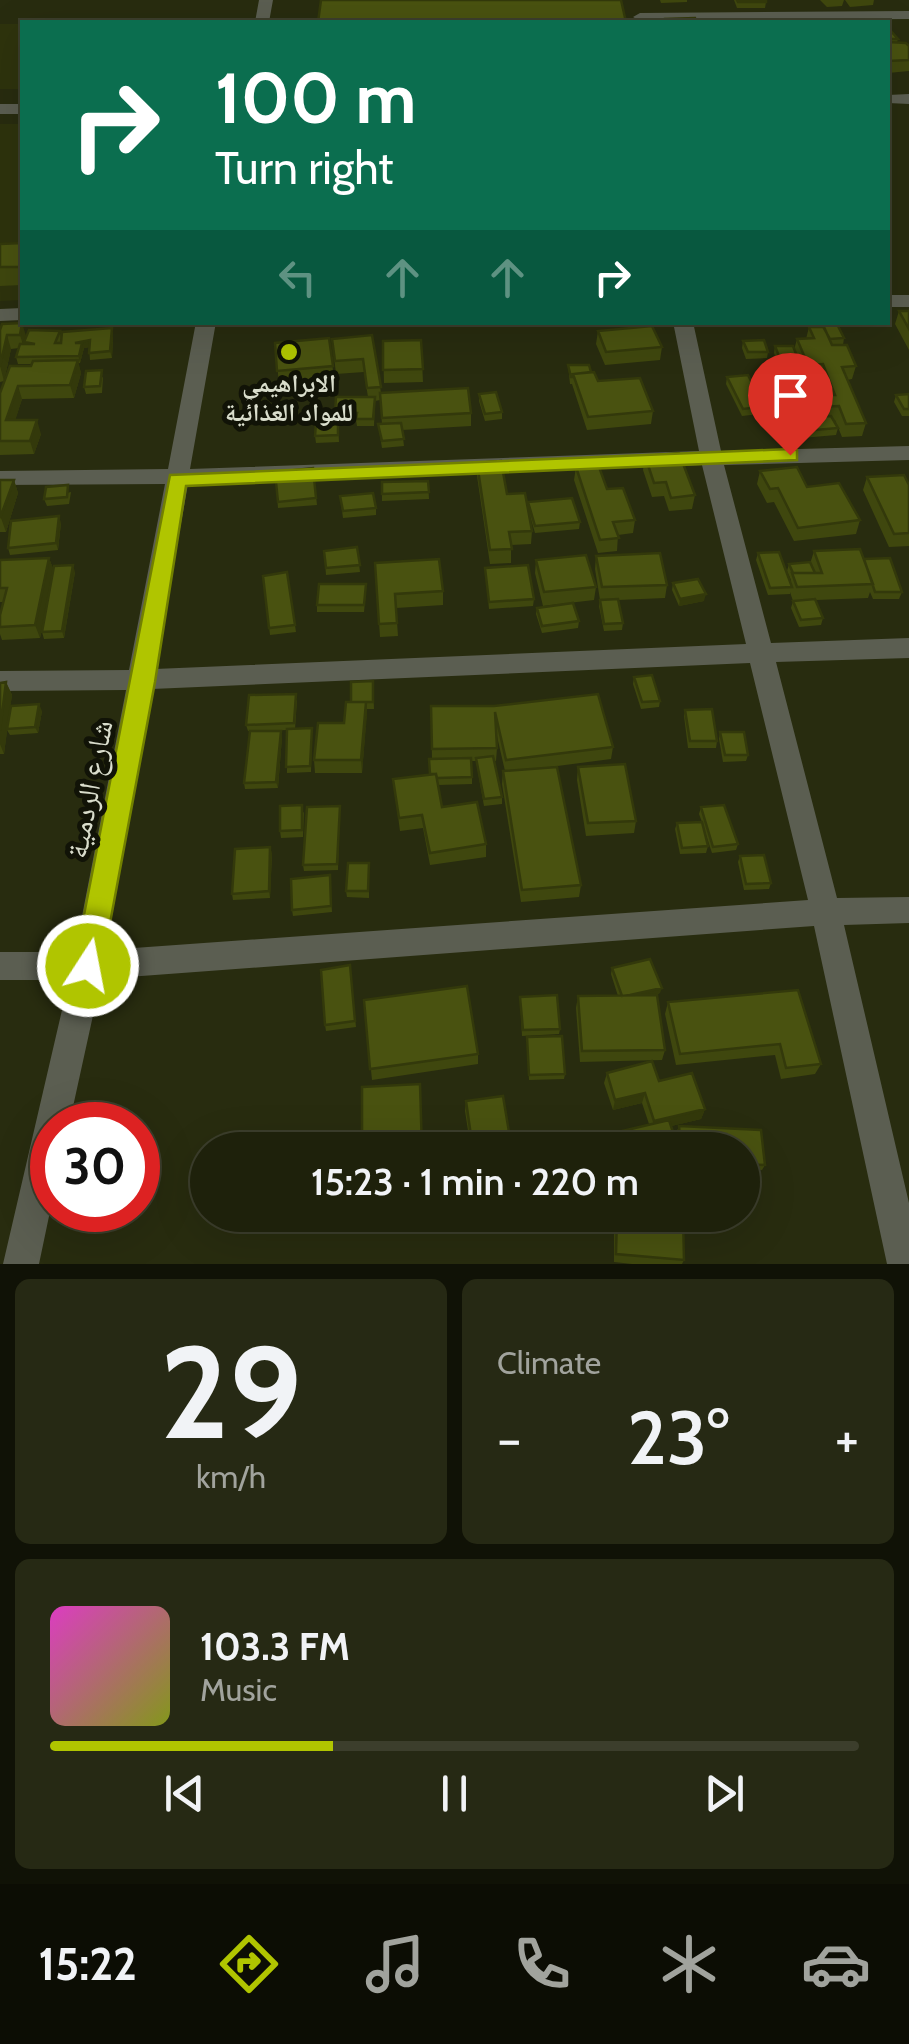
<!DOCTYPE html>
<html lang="en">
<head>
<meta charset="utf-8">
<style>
  body { margin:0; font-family:Cabin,"Noto Naskh Arabic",sans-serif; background:#262914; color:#f1f3f6; height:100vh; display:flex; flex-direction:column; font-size:38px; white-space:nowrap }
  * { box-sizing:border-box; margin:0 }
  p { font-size:32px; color:#a1a39d }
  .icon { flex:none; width:55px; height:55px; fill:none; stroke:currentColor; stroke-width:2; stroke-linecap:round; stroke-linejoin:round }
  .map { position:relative; height:1264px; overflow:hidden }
  .panel { display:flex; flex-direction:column; gap:15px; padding:15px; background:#101206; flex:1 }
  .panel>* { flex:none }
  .top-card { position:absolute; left:20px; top:20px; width:870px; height:305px; border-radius:0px; box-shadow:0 10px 40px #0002,0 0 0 2px #3c3e2c; background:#0b6e4f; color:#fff; overflow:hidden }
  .speed { position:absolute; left:30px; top:1102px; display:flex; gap:20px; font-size:50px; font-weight:700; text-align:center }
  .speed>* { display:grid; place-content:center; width:130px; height:130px; border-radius:50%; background:#1e210b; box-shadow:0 10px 40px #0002,0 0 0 2px #3c3e2c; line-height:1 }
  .speed .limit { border:15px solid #d22; background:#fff; color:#111 }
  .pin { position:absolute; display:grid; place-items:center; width:85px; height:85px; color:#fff; margin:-102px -42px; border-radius:50% 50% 50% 0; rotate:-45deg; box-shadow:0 0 10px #0007 }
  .pin .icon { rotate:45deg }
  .me { position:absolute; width:110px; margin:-55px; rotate:11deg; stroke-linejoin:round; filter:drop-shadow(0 0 8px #0008) }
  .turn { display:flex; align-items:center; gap:35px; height:210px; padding:0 30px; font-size:45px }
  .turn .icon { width:130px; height:130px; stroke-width:2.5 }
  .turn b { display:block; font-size:70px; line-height:85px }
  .lanes { display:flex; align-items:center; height:95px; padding:0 30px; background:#0003; justify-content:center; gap:50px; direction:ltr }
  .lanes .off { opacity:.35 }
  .big { font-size:75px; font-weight:600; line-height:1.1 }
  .panel .widget { flex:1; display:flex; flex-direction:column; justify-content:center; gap:15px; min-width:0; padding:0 35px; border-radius:15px; background:#262914 }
  .panel .dial { align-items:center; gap:0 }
  .dial b { font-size:130px; line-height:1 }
  .song { display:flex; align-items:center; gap:30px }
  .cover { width:120px; height:120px; border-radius:15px; background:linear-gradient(135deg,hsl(310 70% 55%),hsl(70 70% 35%)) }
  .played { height:10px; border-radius:5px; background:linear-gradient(90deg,#b0c500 35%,#3c3e2c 35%) }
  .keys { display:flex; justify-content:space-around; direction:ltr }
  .heat { display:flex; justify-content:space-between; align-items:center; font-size:55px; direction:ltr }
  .panel .tiles { flex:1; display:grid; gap:15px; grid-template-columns:1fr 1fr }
  .widget:last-child { grid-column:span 2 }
  .trip { position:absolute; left:190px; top:1132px; width:570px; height:100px; border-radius:50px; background:#1e210b; box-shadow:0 10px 40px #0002,0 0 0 2px #3c3e2c; font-weight:600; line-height:100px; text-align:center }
  .tabs { display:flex; height:160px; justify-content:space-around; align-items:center; background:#0c0d04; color:#a1a39d }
  .tabs .icon { width:70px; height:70px }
  .tabs .active { color:#b0c500 }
  .tabs b { font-size:45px; color:#f1f3f6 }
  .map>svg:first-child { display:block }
  .built { fill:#2e330d }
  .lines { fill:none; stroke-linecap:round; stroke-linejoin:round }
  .street { fill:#5b5e51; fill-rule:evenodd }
  .wall { fill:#3f470e }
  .shaded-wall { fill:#33390b }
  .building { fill:#495210; stroke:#33390b; stroke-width:2.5 }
  .route { fill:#b0c500; stroke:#728000; stroke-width:2.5 }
  .poi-dot { fill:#b0c500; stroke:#111307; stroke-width:4 }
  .labels { text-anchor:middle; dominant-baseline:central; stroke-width:10; stroke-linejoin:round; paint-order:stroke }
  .far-poi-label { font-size:25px; font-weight:bold; fill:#d9ddcc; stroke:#111307 }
  .street-label { font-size:30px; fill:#d9ddcc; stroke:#111307 }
</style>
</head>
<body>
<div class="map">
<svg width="909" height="1264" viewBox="0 0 909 1264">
  <rect width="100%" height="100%" fill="#282c0f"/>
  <!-- built -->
  <path class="built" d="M 0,24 L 22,24 L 22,89 L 0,89 Z
    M 0,124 L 22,124 L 22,300 L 0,301 Z"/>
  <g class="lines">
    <!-- street -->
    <path class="street" d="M 259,0 L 273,0 L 269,22 L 255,22 Z
      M 909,11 L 909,19 L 640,21 L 633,17 L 640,13 Z
      M 909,94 L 909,104 L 888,103 L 888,95 Z
      M 0,104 L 22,104 L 22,114 L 0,114 Z
      M 888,295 L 909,295 L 909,307 L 888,307 Z
      M 22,308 L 22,320 L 0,321 L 0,309 Z
      M 196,322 L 216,322 L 190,469 L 699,451 L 673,322 L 693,322 L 721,451 L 909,446 L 909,460 L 724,465 L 771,643 L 909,638 L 909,658 L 776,662 L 837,898 L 909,897 L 909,923 L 844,925 L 909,1203 L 909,1264 L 887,1264 L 814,926 L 101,979 L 69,1125 L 52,1125 L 52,1202 L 39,1264 L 3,1264 L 69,980 L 0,980 L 0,952 L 75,952 L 126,690 L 0,691 L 0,671 L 129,670 L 165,484 L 0,485 L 0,471 L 168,469 ZM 702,465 L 746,644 L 155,669 L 188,484 ZM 750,663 L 808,900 L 106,950 L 152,689 Z"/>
  </g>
  <!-- wall -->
  <path class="wall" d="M 660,0 L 687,0 L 687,2 L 661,3 Z
    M 734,0 L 766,0 L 766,2 L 765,8 L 737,8 Z
    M 820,0 L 844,0 L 842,6 L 827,7 Z
    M 845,0 L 874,0 L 873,5 L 850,7 Z
    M 888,30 L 898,39 L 897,42 L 909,46 L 909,71 L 888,73 Z
    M 22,243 L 22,285 L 0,286 L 0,244 Z
    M 899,311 L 909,311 L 909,350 L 895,324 Z
    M 821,323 L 844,338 L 843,345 L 856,366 L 852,379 L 847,380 L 866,423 L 862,436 L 842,437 L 835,420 L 833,420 L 838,428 L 836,435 L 802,438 L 796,425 L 798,418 L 813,417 L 809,409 L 813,395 L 826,395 L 819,378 L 804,378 L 797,361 L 796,366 L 778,366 L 774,353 L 775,346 L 794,350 L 797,339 L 806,339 L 809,327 L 820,327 Z
    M 112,328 L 113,335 L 112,358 L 90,360 L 89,347 L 84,348 L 80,363 L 78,363 L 81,373 L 74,398 L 22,399 L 15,420 L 41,434 L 34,454 L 0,455 L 0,393 L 32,364 L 18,364 L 16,357 L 19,348 L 11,349 L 4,381 L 0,382 L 0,330 L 26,336 L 60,331 L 61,337 Z
    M 598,331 L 662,347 L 660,360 L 605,365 L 596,344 Z
    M 372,335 L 381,393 L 471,413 L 471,426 L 402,430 L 404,446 L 382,448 L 378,424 L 382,424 L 380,400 L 375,401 L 374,426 L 357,426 L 356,420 L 336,420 L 335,413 L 368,397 L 364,372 L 336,374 L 332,339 Z
    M 329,338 L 334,379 L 279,384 L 275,343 Z
    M 421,340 L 423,382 L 384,383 L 383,341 Z
    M 743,341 L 768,352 L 767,358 L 746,359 L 742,348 Z
    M 568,365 L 591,372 L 598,381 L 653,411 L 651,424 L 587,430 L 572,384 L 570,384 Z
    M 103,377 L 102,393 L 86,394 L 84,387 Z
    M 727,377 L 759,397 L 787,404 L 785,411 L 742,416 L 726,384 Z
    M 479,394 L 502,412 L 502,419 L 485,421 L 479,401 Z
    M 909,394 L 909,416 L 902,416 L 894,402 L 896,395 Z
    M 338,422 L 339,442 L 316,443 L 315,436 Z
    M 645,456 L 695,495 L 692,509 L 669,511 L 664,496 L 652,497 L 643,470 Z
    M 477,463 L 507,494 L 532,531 L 531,544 L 511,545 L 511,563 L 490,564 L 477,476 Z
    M 576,467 L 607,489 L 635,520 L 633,533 L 618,535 L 617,551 L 598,553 L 574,480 Z
    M 313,468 L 317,505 L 278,508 L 275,472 Z
    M 760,471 L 860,520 L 856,534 L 794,541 L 774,502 L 767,503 L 757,484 Z
    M 867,477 L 909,485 L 909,546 L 889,547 L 863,490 Z
    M 0,480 L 14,480 L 18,493 L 6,532 L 0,532 Z
    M 428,481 L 429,499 L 382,501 L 382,482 Z
    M 71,492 L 69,504 L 47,506 L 44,499 Z
    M 340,496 L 376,508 L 376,515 L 343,518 Z
    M 528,502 L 580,522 L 579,529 L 535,533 L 528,509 Z
    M 61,523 L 58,550 L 10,555 L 8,548 Z
    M 357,547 L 360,572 L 326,575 L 324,551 Z
    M 814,551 L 864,560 L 902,592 L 899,599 L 873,599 L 870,592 L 868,598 L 816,600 L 823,618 L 821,625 L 799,627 L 791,608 L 793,601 L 790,592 L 790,594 L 768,595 L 756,560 L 758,553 L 790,582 L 791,580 L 787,571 L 789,564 L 810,564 Z
    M 596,556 L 667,585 L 665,598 L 618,600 L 623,623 L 622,630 L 604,631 L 599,606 L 600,600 L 595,569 Z
    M 49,558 L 53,569 L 75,572 L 64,638 L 44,639 L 42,632 L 46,610 L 40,638 L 2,640 L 0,634 L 0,615 L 3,602 L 0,602 L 0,560 Z
    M 536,560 L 596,587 L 594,600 L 543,606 L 535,573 Z
    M 375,563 L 443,591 L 443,605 L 396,608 L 398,636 L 380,637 Z
    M 485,568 L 534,599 L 533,606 L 489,609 Z
    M 287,572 L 296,632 L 270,635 L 263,576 Z
    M 673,583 L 704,601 L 679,606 L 672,590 Z
    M 366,591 L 364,612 L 317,612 L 317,605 Z
    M 537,608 L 579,621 L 578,628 L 542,633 L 536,614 Z
    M 634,677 L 660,701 L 659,707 L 641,709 L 633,684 Z
    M 373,681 L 374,709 L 367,709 L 362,773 L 315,773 L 314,760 L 344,723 L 351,702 Z
    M 6,682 L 12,695 L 10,708 L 42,711 L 38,733 L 10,735 L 7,730 L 4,754 L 0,754 L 0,683 Z
    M 297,700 L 295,729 L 312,735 L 311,772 L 287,773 L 287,730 L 262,731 L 282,737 L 278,788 L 245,789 L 244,783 L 250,731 L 248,731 L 246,725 Z
    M 431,706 L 494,706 L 613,747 L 611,759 L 542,768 L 581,885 L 579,897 L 521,902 L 502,784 L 503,771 L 505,771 L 496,732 L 497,748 L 496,761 L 494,761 L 502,797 L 502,804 L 484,806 L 476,761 L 472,761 L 472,784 L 438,785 L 442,807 L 486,844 L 486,857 L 430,865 L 423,828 L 400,831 L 393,779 L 430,774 L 432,759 Z
    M 685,710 L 717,741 L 716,748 L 688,748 L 684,716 Z
    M 720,732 L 748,755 L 746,761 L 723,762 L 719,739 Z
    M 578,767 L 636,821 L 634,833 L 586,836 L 577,780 Z
    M 340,806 L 338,870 L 304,871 L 303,865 Z
    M 701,807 L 738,844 L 736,850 L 712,853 L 704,829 L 708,846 L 706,853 L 680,854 L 675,829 L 677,823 L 702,822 L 699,814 Z
    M 304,812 L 303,837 L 281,838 L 280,831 Z
    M 272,853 L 270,898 L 233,900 L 232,894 Z
    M 740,856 L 771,883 L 769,889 L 744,890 L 738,862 Z
    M 369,863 L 369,898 L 347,897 L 346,891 Z
    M 330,875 L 332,912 L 293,916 L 292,910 Z
    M 350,965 L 356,1027 L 326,1031 L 325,1025 Z
    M 612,968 L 660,993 L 654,995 L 665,1050 L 662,1060 L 580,1062 L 576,1008 L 578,996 L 618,996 L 611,974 Z
    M 798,990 L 821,1064 L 815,1074 L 781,1079 L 775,1055 L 676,1065 L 665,1014 L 668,1002 Z
    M 520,997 L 560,1029 L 559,1034 L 522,1036 Z
    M 364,1000 L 478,1054 L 478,1064 L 372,1080 Z
    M 527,1037 L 565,1074 L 564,1079 L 529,1080 Z
    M 652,1061 L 659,1081 L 692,1073 L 705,1109 L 701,1119 L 671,1126 L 678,1149 L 677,1131 L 679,1126 L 761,1130 L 765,1165 L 762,1170 L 742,1169 L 742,1150 L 596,1150 L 595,1147 L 597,1137 L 649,1124 L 642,1103 L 613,1110 L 604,1083 L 607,1073 Z
    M 466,1101 L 512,1150 L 471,1150 L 465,1111 Z
    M 361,1215 L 423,1215 L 423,1223 L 363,1226 Z
    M 443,1215 L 521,1215 L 521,1220 L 445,1232 Z
    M 614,1215 L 683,1215 L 684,1260 L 682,1264 L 632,1264 L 614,1262 Z"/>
  <!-- shaded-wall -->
  <path class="shaded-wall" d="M 22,323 L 26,336 L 24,342 L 24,348 L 20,335 Z
    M 112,328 L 113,335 L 112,358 L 110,351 Z
    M 7,335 L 11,349 L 4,381 L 0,366 Z
    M 90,340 L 91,347 L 84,348 L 80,363 L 75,343 Z
    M 78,360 L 81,373 L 74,398 L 70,385 Z
    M 18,386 L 22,399 L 11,434 L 6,420 Z
    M 37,420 L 41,434 L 34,454 L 30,441 Z
    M 14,480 L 18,493 L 6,532 L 1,518 Z
    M 59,516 L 61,523 L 58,550 L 56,543 Z
    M 49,558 L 54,571 L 40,638 L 35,625 Z
    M 73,565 L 75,572 L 64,638 L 62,631 Z
    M 706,594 L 704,601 L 679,606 L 680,599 Z
    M 6,682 L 12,695 L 4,754 L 0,744 L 0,730 Z
    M 366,702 L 367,715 L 362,773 L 361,760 Z
    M 39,704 L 42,711 L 38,733 L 35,727 Z
    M 281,731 L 282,737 L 278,788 L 276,782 Z
    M 270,847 L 272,853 L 270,898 L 269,891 Z
    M 662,988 L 660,993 L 621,1003 L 622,997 Z
    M 645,1093 L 642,1103 L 613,1110 L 615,1100 Z
    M 705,1109 L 701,1119 L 651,1131 L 654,1121 Z"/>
  <!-- building -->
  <path class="building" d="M 321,0 L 621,0 L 626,22 L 318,22 Z
    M 737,0 L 766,0 L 766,2 L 738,2 Z
    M 695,18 L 697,22 L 668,22 L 666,19 Z
    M 888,30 L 890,30 L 898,39 L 888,39 Z
    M 888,42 L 906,43 L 909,46 L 909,60 L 888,61 Z
    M 22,243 L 22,267 L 0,267 L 0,244 Z
    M 899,311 L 909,311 L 909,329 Z
    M 836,322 L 844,338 L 830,339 L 821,323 Z
    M 22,323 L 20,335 L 7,335 L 0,366 L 0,330 L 2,324 Z
    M 652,326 L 662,347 L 606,352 L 598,331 Z
    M 809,327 L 824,327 L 832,345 L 847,345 L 856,366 L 842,367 L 866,423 L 846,424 L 839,406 L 817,407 L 813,395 L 835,395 L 823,364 L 808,365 L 797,339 L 814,338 Z
    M 112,328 L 110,351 L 89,353 L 90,340 L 75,343 L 82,343 L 79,356 L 16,357 L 20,344 L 35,344 L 24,342 L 29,330 L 60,331 L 55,343 L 61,343 L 62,332 Z
    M 372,335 L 381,387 L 367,388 L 363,359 L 335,361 L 332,339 Z
    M 329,338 L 333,366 L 277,371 L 275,343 Z
    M 421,340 L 423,369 L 383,370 L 383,341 Z
    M 764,340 L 768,352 L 748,352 L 743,341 Z
    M 775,346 L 793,346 L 798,359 L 780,359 Z
    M 78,360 L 70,385 L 18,386 L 6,420 L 37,420 L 30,441 L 0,441 L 0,393 L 10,366 L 31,366 L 33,361 Z
    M 568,365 L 589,365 L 591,372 L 573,374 L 573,377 L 571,377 Z
    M 102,370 L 100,386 L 84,387 L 86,371 Z
    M 594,372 L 598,381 L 640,378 L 653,411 L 588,417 L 573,374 Z
    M 748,375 L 759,397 L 782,394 L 787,404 L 743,409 L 727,377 Z
    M 468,388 L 471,413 L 382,418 L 380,393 Z
    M 496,392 L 502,412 L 485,414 L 479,394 Z
    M 909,394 L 909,409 L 904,409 L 896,395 Z
    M 336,397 L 375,397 L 373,419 L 356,419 L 357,413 L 335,413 Z
    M 831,416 L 838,428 L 804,431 L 798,418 Z
    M 338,422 L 338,435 L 315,436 L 316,423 Z
    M 401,423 L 404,439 L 382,441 L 378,424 Z
    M 679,453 L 695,495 L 671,498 L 666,482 L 654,483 L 645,456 Z
    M 501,461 L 507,494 L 525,493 L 532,531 L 509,532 L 512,549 L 490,550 L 477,463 Z
    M 598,464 L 607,489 L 623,488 L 635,520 L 613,522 L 619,538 L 600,540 L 576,467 Z
    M 797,467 L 807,487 L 839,483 L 860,520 L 798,528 L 778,488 L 770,489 L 760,471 Z
    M 313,468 L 316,498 L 278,502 L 275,472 Z
    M 904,475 L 909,485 L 909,533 L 894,534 L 867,477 Z
    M 0,480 L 14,480 L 0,518 Z
    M 428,481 L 429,492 L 382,494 L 382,482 Z
    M 68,485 L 67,497 L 44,499 L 46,487 Z
    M 373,493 L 376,508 L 343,511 L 340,496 Z
    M 572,498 L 580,522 L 535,526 L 528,502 Z
    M 59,516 L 56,543 L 8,548 L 11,521 Z
    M 357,547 L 360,565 L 326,568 L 324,551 Z
    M 860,549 L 873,584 L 797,587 L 792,573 L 822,573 L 814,551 Z
    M 779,552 L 792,587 L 770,588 L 758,553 Z
    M 660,553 L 667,585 L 602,587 L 596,556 Z
    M 586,555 L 596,587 L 544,592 L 536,560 Z
    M 49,558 L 35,625 L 0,627 L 0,615 L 7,588 L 0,588 L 0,560 Z
    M 890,558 L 902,592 L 875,592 L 864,559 Z
    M 439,559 L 443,591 L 395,594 L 397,623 L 379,624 L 375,563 Z
    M 810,562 L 815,573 L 793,573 L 789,564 Z
    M 73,565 L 62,631 L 42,632 L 54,566 Z
    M 528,565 L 534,599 L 489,602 L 485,568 Z
    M 287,572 L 295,625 L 269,628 L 263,576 Z
    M 698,579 L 706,594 L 680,599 L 673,583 Z
    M 319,584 L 366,584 L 364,605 L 317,605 Z
    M 618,599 L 623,623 L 604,624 L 600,600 Z
    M 815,599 L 823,618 L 801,620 L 793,601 Z
    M 573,603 L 579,621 L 542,626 L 537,608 Z
    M 652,675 L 660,701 L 642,702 L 634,677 Z
    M 373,681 L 373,702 L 351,702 L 351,682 Z
    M 6,682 L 0,730 L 0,683 Z
    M 296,694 L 294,723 L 246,725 L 249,695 Z
    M 598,694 L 613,747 L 506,760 L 495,712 L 497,748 L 432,749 L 431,706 L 494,706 Z
    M 346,702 L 366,702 L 361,760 L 314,760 L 318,723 L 344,723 Z
    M 39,704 L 35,727 L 7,729 L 11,706 Z
    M 712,709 L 717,741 L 690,741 L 685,710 Z
    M 312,728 L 310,766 L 286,767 L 287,729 Z
    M 250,731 L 281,731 L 276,782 L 244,783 Z
    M 720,732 L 744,732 L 748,755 L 725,755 Z
    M 493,756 L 502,797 L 484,799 L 476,758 Z
    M 471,758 L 472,777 L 437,778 L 436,774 L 430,774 L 429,759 Z
    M 625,764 L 636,821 L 588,823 L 578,767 Z
    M 557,767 L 581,885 L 522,890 L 503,771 Z
    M 436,774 L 442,807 L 477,802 L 486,844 L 430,853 L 422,815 L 399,818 L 393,779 Z
    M 302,805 L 302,830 L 280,831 L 280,806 Z
    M 724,805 L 738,844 L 713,847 L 701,807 Z
    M 340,806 L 337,864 L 303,865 L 307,807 Z
    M 702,822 L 708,846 L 682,848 L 677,823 Z
    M 270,847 L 269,891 L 232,894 L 235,849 Z
    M 764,855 L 771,883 L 746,884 L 740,856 Z
    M 348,863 L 369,863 L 368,891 L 346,891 Z
    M 330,875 L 331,906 L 292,910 L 291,879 Z
    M 650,959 L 662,988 L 630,995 L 622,996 L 612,968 Z
    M 350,965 L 355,1021 L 325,1025 L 321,970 Z
    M 467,986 L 478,1054 L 370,1069 L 364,1000 Z
    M 798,990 L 821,1064 L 786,1068 L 780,1044 L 680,1054 L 668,1002 Z
    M 557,995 L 560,1029 L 523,1030 L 520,997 Z
    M 657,995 L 665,1050 L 582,1051 L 578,996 Z
    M 562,1036 L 565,1074 L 529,1075 L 527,1037 Z
    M 652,1061 L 659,1081 L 692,1073 L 705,1109 L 654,1121 L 645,1093 L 615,1100 L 607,1073 Z
    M 420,1084 L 422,1150 L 362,1150 L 362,1087 Z
    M 503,1096 L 512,1150 L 473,1150 L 466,1101 Z
    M 669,1120 L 679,1150 L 601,1150 L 597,1137 Z
    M 679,1126 L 761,1130 L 765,1165 L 742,1164 L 742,1150 L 681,1150 Z
    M 580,1131 L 583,1150 L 538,1150 L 537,1134 Z
    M 444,1215 L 496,1215 L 445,1223 Z
    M 617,1215 L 683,1215 L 684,1260 L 616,1254 Z"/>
  <!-- route -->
  <path class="route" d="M 790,449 L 797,450 L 797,460 L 186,486 L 155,682 L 102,966 L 98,976 L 88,980 L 78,976 L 74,966 L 170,475 Z"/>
  <!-- markers -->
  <circle class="poi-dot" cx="289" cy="352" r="10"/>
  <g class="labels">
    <!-- far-poi labels -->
    <g class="far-poi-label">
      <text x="289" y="383">الابراهيمي<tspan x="289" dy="29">للمواد الغذائية</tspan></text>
    </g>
    <!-- street labels -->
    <g class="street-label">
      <text transform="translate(89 789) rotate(-79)">شارع الردمية</text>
    </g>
  </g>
</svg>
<div class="speed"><div class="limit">30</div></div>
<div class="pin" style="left:790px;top:455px;background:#d93025"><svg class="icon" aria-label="arrive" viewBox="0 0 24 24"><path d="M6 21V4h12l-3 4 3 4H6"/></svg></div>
<svg class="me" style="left:88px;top:966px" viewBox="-20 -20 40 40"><circle r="17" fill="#b0c500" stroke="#fff" stroke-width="3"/><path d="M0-11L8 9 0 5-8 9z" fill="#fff"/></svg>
<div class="trip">15:23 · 1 min · 220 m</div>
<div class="top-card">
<div class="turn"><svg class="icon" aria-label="right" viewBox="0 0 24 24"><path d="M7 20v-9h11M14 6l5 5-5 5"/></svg><div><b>100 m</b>Turn right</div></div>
<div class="lanes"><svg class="icon off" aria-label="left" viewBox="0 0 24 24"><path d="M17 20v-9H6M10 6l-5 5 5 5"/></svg><svg class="icon off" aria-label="ahead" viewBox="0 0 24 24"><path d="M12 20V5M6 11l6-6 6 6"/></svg><svg class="icon off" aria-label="ahead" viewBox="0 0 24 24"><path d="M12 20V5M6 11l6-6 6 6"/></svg><svg class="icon" aria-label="right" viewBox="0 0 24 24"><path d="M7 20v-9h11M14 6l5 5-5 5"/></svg></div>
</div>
</div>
<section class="panel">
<div class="tiles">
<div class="widget dial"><b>29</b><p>km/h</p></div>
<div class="widget"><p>Climate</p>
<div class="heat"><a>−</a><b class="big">23°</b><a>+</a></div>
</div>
<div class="widget">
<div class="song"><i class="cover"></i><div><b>103.3 FM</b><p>Music</p></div></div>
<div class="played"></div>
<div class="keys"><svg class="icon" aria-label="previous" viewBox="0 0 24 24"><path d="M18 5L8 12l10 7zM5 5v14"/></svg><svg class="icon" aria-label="pause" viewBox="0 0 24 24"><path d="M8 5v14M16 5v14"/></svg><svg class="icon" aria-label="next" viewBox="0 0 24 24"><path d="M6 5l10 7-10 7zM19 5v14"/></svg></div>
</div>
</div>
</section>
<nav class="tabs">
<b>15:22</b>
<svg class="icon active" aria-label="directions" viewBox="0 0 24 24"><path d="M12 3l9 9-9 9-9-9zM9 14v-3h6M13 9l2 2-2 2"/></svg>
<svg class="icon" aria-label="music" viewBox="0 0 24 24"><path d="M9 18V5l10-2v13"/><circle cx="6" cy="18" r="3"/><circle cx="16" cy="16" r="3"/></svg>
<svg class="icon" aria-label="phone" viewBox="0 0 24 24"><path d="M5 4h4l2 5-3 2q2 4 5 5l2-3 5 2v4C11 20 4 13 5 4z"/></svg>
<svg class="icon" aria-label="climate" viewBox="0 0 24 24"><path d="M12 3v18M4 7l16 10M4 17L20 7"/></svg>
<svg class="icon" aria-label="car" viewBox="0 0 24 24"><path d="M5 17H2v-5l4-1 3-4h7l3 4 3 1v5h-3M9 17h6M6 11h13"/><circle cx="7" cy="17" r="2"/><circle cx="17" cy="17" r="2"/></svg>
</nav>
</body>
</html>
